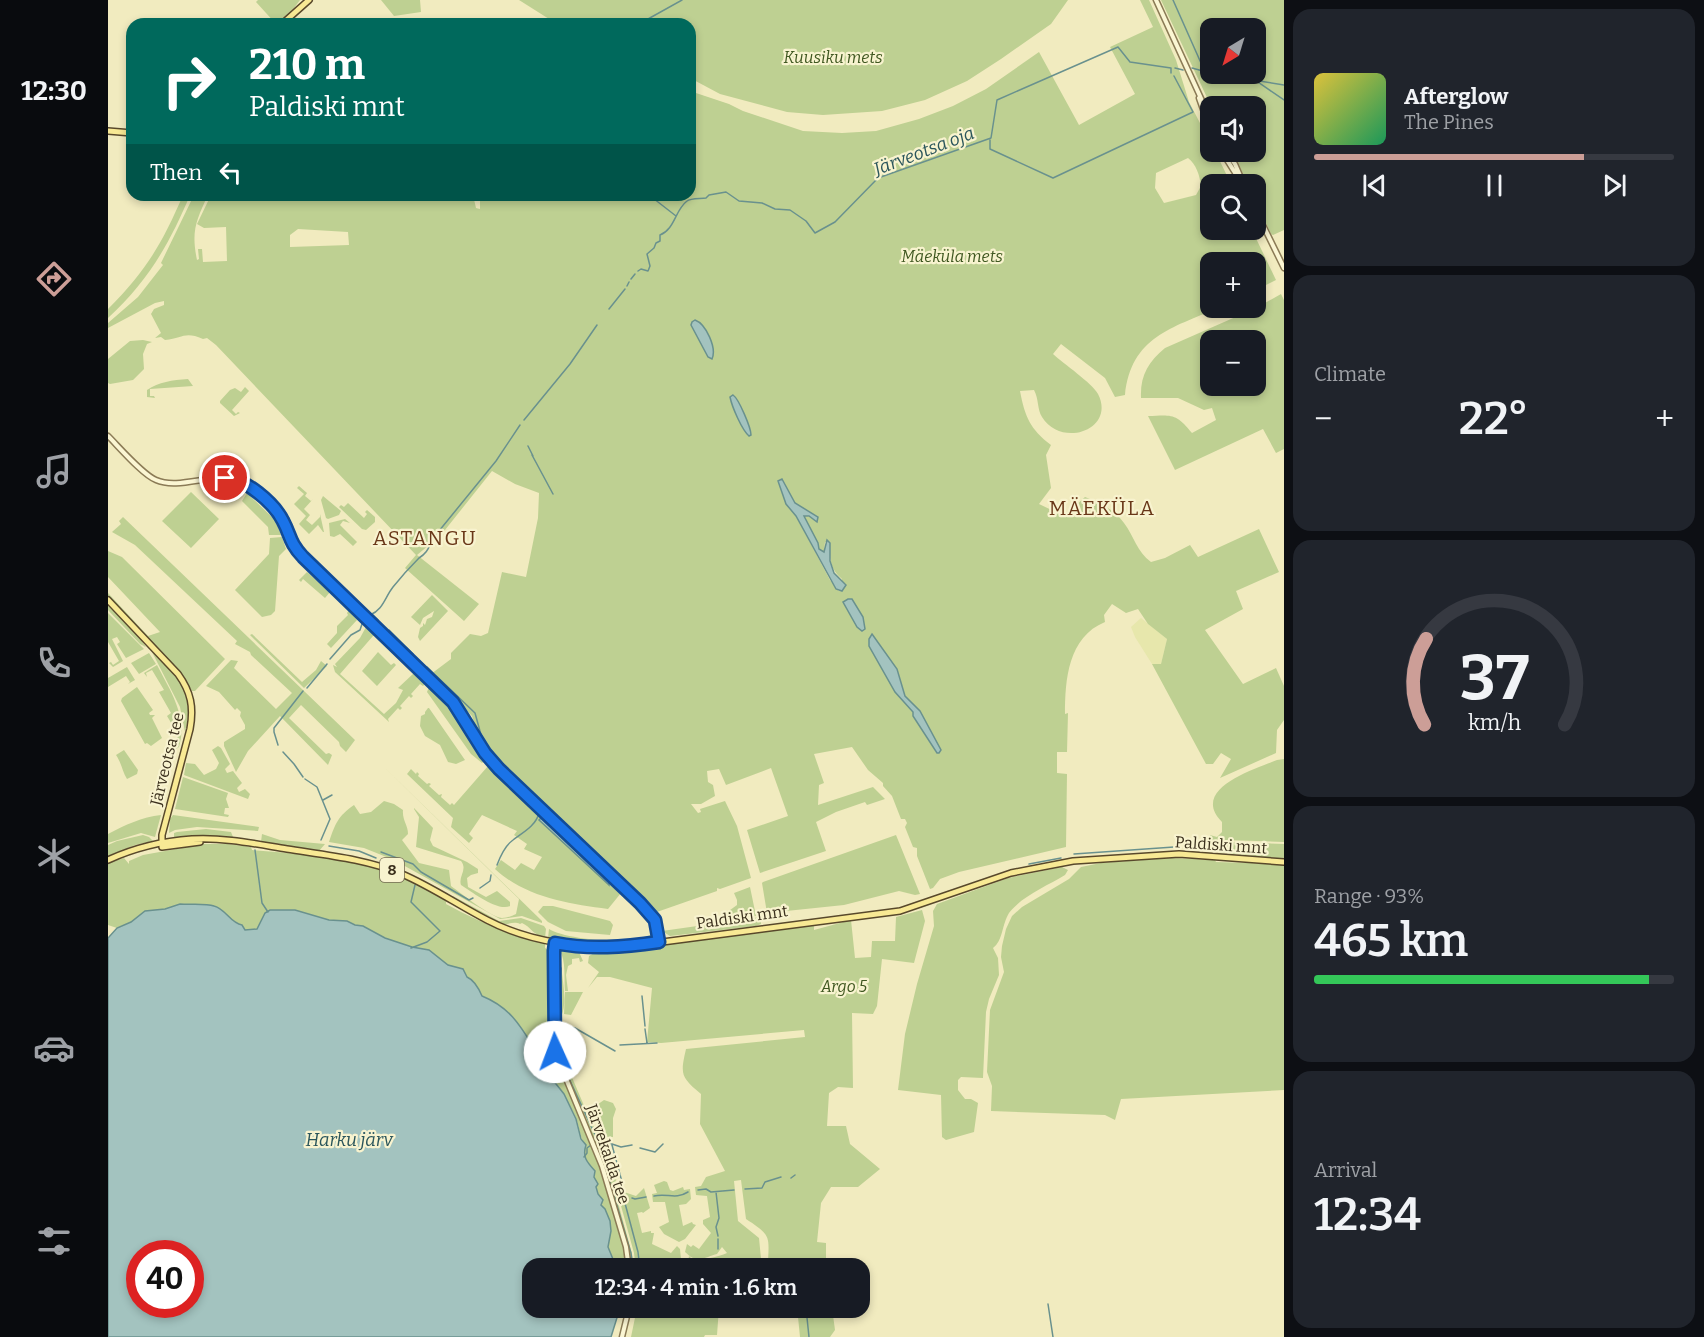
<!DOCTYPE html>
<html lang="en">
<head>
<meta charset="utf-8">
<style>
  body { margin:0; font-family:Bitter,serif; background:#20242c; color:#f1f3f6; height:100vh; display:flex; flex-direction:column; font-size:22px; white-space:nowrap }
  * { box-sizing:border-box; margin:0 }
  p { font-size:20px; color:#9ea1a6 }
  .icon { flex:none; width:33px; height:33px; fill:none; stroke:currentColor; stroke-width:2; stroke-linecap:round; stroke-linejoin:round }
  .map { position:relative; flex:1; overflow:hidden }
  .drawer { display:flex; flex-direction:column; gap:9px; padding:9px; background:#0d0f14; width:420px }
  .drawer>* { flex:none }
  .guide { position:absolute; left:18px; top:18px; width:570px; height:183px; border-radius:18px; box-shadow:0 3px 9px #0003; background:#00695c; color:#fff; overflow:hidden }
  .needle { width:39px; rotate:218deg }
  .controls { position:absolute; left:1092px; top:18px; display:grid; gap:12px }
  .controls a { display:grid; place-items:center; width:66px; height:66px; border-radius:12px; background:#171b24; box-shadow:0 3px 9px #0003; font-size:30px }
  .speed { position:absolute; left:18px; top:1240px; display:flex; gap:12px; font-size:30px; font-weight:700; text-align:center }
  .speed>* { display:grid; place-content:center; width:78px; height:78px; border-radius:50%; background:#171b24; box-shadow:0 3px 9px #0003; line-height:1 }
  .speed .limit { border:9px solid #d22; background:#fff; color:#111 }
  .pin { position:absolute; display:grid; place-items:center; width:51px; height:51px; color:#fff; margin:-26px; border:3px solid #fff; border-radius:50%; box-shadow:0 2px 6px #0007 }
  .me { position:absolute; width:66px; margin:-33px; rotate:358deg; stroke-linejoin:round; filter:drop-shadow(0 0 4px #0008) }
  .turn { display:flex; align-items:center; gap:21px; height:126px; padding:0 24px; font-size:27px }
  .turn .icon { width:78px; height:78px; stroke-width:2.5 }
  .turn b { display:block; font-size:42px; line-height:51px }
  .then { display:flex; align-items:center; height:57px; padding:0 24px; background:#0003; gap:12px; font-size:22px }
  .big { font-size:45px; font-weight:600; line-height:1.1 }
  .drawer .widget { flex:1; display:flex; flex-direction:column; justify-content:center; gap:9px; min-width:0; padding:0 21px; border-radius:18px; background:#20242c }
  .drawer .dial { align-items:center; gap:0 }
  .dial svg { height:156px; overflow:visible; fill:none; stroke:#363941; stroke-width:7; stroke-linecap:round; text-anchor:middle }
  .dial text { fill:#f1f3f6; stroke:none }
  .song { display:flex; align-items:center; gap:18px }
  .cover { width:72px; height:72px; border-radius:9px; background:linear-gradient(135deg,hsl(50 70% 55%),hsl(150 70% 35%)) }
  .played { height:6px; border-radius:3px; background:linear-gradient(90deg,#cc9e97 75%,#363941 75%) }
  .keys { display:flex; justify-content:space-around; direction:ltr }
  .heat { display:flex; justify-content:space-between; align-items:center; font-size:33px; direction:ltr }
  .charge { height:9px; border-radius:4px; background:linear-gradient(90deg,#34c759 93%,#363941 0) }
  .trip { position:absolute; left:414px; top:1258px; width:348px; height:60px; border-radius:18px; background:#171b24; box-shadow:0 3px 9px #0003; font-weight:600; line-height:60px; text-align:center }
  main { display:flex; flex:1; min-height:0 }
  .menu { display:flex; flex-direction:column; width:108px; justify-content:space-around; align-items:center; background:#090b0e; color:#9ea1a6 }
  .menu .icon { width:42px; height:42px }
  .menu .active { color:#cc9e97 }
  .menu b { font-size:27px; color:#f1f3f6 }
  .map>svg:first-child { display:block }
  .farmland { fill:#e7e7ac }
  .green { fill:#bed092; fill-rule:evenodd }
  .water { fill:#a3c3bf; stroke:#69918e; stroke-width:1.5; fill-rule:evenodd }
  .lines { fill:none; stroke-linecap:round; stroke-linejoin:round }
  .stream { stroke:#69918e; stroke-width:1.5 }
  .minor-casing { stroke:#8b7b56; stroke-width:7 }
  .major-casing { stroke:#58482b; stroke-width:8 }
  .minor { stroke:#fbf6d3; stroke-width:4 }
  .major { stroke:#f8e994; stroke-width:5 }
  .route-casing { stroke:#114b97; stroke-width:15 }
  .route { stroke:#1a73e8; stroke-width:10 }
  .labels { text-anchor:middle; dominant-baseline:central; stroke-width:4.5; stroke-linejoin:round; paint-order:stroke }
  .shield { fill:#f8f3cf; stroke:#736a52; stroke-width:1.5 }
  .shield-label { font-size:15px; font-weight:bold; fill:#3a2f1c }
  .park-label { font-size:16px; font-style:italic; fill:#405821; stroke:#f8f3cf }
  .street-label { font-size:16px; fill:#3a2f1c; stroke:#f8f3cf }
  .water-label { font-size:18px; font-style:italic; fill:#2a555b; stroke:#f8f3cf }
  .quarter-label { font-size:20px; letter-spacing:1.5px; fill:#693718; stroke:#f8f3cf }
</style>
</head>
<body>
<main>
<nav class="menu">
<b>12:30</b>
<svg class="icon active" aria-label="directions" viewBox="0 0 24 24"><path d="M12 3l9 9-9 9-9-9zM9 14v-3h6M13 9l2 2-2 2"/></svg>
<svg class="icon" aria-label="music" viewBox="0 0 24 24"><path d="M9 18V5l10-2v13"/><circle cx="6" cy="18" r="3"/><circle cx="16" cy="16" r="3"/></svg>
<svg class="icon" aria-label="phone" viewBox="0 0 24 24"><path d="M5 4h4l2 5-3 2q2 4 5 5l2-3 5 2v4C11 20 4 13 5 4z"/></svg>
<svg class="icon" aria-label="climate" viewBox="0 0 24 24"><path d="M12 3v18M4 7l16 10M4 17L20 7"/></svg>
<svg class="icon" aria-label="car" viewBox="0 0 24 24"><path d="M5 17H2v-5l4-1 3-4h7l3 4 3 1v5h-3M9 17h6M6 11h13"/><circle cx="7" cy="17" r="2"/><circle cx="17" cy="17" r="2"/></svg>
<svg class="icon" aria-label="filters" viewBox="0 0 24 24"><path d="M4 7h16M4 17h16"/><circle cx="9" cy="7" r="2"/><circle cx="15" cy="17" r="2"/></svg>
</nav>
<div class="map">
<svg width="1176" height="1337" viewBox="0 0 1176 1337">
  <rect width="100%" height="100%" fill="#f1ebbf"/>
  <!-- farmland -->
  <path class="farmland" d="M 1033,618 L 1059,639 L 1053,664 L 1044,664 L 1027,637 L 1023,627 Z"/>
  <!-- green -->
  <path class="green" d="M 150,0 L 192,0 L 186,8 L 168,24 L 148,2 Z
    M 273,0 L 312,0 L 313,12 L 286,16 Z
    M 411,0 L 960,0 L 943,24 L 893,59 L 859,81 L 817,100 L 774,111 L 715,115 L 679,112 L 612,94 L 582,78 L 582,24 L 449,24 Z
    M 1032,0 L 1041,0 L 1068,60 L 1081,102 L 1092,123 L 1093,139 L 1100,153 L 1109,155 L 1123,184 L 1102,184 L 1102,230 L 1144,230 L 1168,280 L 1148,290 L 1148,262 L 1102,262 L 1102,308 L 1110,308 C 1064,328 1023,337 1017,395 L 1007,397 L 997,378 L 953,344 L 945,354 C 956,364 984,383 990,394 C 1008,429 954,449 934,417 C 929,409 931,399 926,390 L 912,391 C 917,417 922,429 943,445 L 938,455 L 943,488 L 931,504 L 956,516 L 977,497 C 992,503 1006,509 1016,523 C 1026,536 1029,552 1043,562 L 1057,558 L 1082,545 L 1090,557 L 1151,529 L 1171,572 L 1128,591 L 1135,609 L 1097,630 L 1135,684 L 1168,668 L 1176,686 L 1176,720 L 1169,730 L 1168,753 L 1112,778 L 1123,759 L 1113,753 L 1105,764 L 1098,764 L 1044,664 L 1053,664 L 1059,639 L 1040,624 L 1030,609 L 1018,613 L 1004,604 L 996,615 L 997,622 C 960,637 957,680 957,714 L 960,713 L 959,752 L 949,752 L 949,773 L 959,774 L 958,847 L 851,872 L 832,879 L 825,888 L 822,889 L 809,856 L 809,848 L 805,847 L 797,827 L 799,823 L 797,819 L 793,819 L 784,796 L 775,786 L 775,783 L 760,770 L 744,747 L 706,754 L 716,783 L 711,785 L 710,805 L 765,787 L 777,799 L 759,805 L 757,802 L 728,812 L 708,822 L 718,851 L 652,873 L 639,830 L 680,816 L 663,768 L 618,785 L 611,769 L 599,771 L 600,782 L 605,785 L 607,796 L 593,804 L 583,804 L 590,813 L 593,812 L 592,809 L 617,801 L 629,826 L 643,878 L 612,889 L 609,888 L 609,891 L 546,913 L 385,760 L 368,729 L 364,716 L 323,674 L 343,659 L 343,653 L 362,634 L 373,636 L 380,633 L 394,572 L 418,577 L 430,518 L 431,493 L 407,484 L 384,471 L 333,535 L 309,555 L 371,604 L 356,621 L 297,568 L 308,555 L 108,345 L 99,338 L 95,339 C 77,331 75,338 57,340 L 53,337 L 47,338 L 53,333 L 43,314 L 46,309 L 56,305 L 56,301 L 47,303 L 0,328 L 0,323 L 30,297 L 55,265 L 53,263 L 86,195 L 100,195 C 88,221 83,231 89,260 L 91,259 L 90,249 L 94,249 L 95,262 L 119,261 L 118,227 L 96,228 L 89,224 L 103,195 L 365,195 L 368,208 L 372,209 L 372,195 L 582,195 L 582,91 L 621,104 L 635,111 L 695,131 L 734,133 L 768,131 L 811,119 L 845,106 L 878,89 L 931,52 L 971,125 L 1027,94 L 1002,47 L 1045,27 ZM 1080,158 C 1088,164 1092,176 1093,186 L 1088,195 L 1056,203 L 1047,188 L 1048,173 ZM 190,229 L 240,232 L 241,245 L 182,247 L 182,235 ZM 674,479 L 687,503 L 710,517 L 695,516 L 710,543 L 711,549 L 716,552 L 717,542 L 722,543 C 722,559 721,568 734,579 L 731,591 L 722,580 L 688,516 L 678,504 L 670,481 ZM 767,639 L 789,669 L 797,696 L 812,711 L 832,750 L 828,752 L 805,716 L 806,712 L 787,692 L 761,646 Z
    M 1053,0 L 1176,0 L 1176,230 L 1165,235 L 1163,234 L 1148,202 L 1148,184 L 1139,184 L 1126,152 L 1148,152 L 1148,106 L 1103,106 ZM 1102,28 L 1148,28 L 1148,74 L 1102,74 Z
    M 75,195 L 82,195 C 61,245 40,281 0,318 L 0,309 C 38,271 54,244 75,195 Z
    M 1173,294 L 1176,300 L 1176,449 L 1168,453 L 1155,429 L 1067,470 L 1040,416 C 1064,415 1068,413 1084,433 L 1108,420 L 1104,408 L 1096,410 L 1070,398 L 1033,398 C 1032,376 1040,362 1057,348 L 1148,308 ZM 1102,340 L 1148,340 L 1148,386 L 1102,386 Z
    M 35,340 L 44,342 L 39,344 L 35,354 L 36,369 L 25,380 L 2,384 L 0,383 L 0,359 L 22,341 Z
    M 80,379 L 85,386 L 42,389 L 42,396 L 46,396 L 47,398 L 39,397 L 39,390 C 51,382 64,380 80,379 Z
    M 137,387 L 141,391 L 124,410 L 128,414 L 130,412 L 132,413 L 126,416 L 112,403 L 112,401 L 122,390 L 127,388 L 133,392 Z
    M 191,486 L 199,493 L 197,496 L 203,501 L 205,499 L 196,509 L 202,515 L 198,520 L 204,525 L 212,517 L 212,514 L 216,532 L 215,532 L 210,525 L 201,534 L 191,524 L 198,516 L 186,504 L 196,494 L 189,488 Z
    M 83,492 L 111,519 L 83,548 L 54,521 Z
    M 139,493 L 168,521 L 173,535 L 161,535 L 160,527 L 134,501 Z
    M 215,496 L 233,511 L 231,515 L 220,519 L 218,518 L 213,500 Z
    M 240,503 L 256,518 L 259,514 L 257,512 L 259,510 L 267,517 L 267,522 L 258,530 L 254,529 L 231,507 L 233,505 L 236,507 Z
    M 15,517 L 247,740 L 238,752 L 232,746 L 231,742 L 193,705 L 181,718 L 218,754 L 221,753 L 224,755 L 220,765 L 172,716 L 140,751 L 128,772 L 116,746 L 116,742 L 137,729 L 137,725 L 132,716 L 133,712 L 129,708 L 127,710 L 111,692 L 98,686 L 123,660 L 130,661 L 126,668 L 168,709 L 184,693 L 143,655 L 142,652 L 127,644 L 129,641 L 27,545 L 4,532 L 13,524 L 11,521 Z
    M 237,519 L 242,523 L 235,521 L 232,525 L 249,542 L 245,546 L 232,534 L 226,537 L 222,536 L 221,523 Z
    M 174,537 L 178,549 L 171,556 L 167,611 L 163,615 L 154,617 L 127,590 L 161,554 L 162,538 Z
    M 0,551 L 14,557 L 117,659 L 87,691 L 84,691 L 74,674 L 0,597 L 0,593 L 40,636 L 52,632 L 0,577 Z
    M 199,572 L 222,592 L 217,598 L 195,579 L 193,582 L 191,580 Z
    M 324,595 L 340,611 L 312,641 L 310,637 L 312,628 L 315,626 L 315,623 L 317,625 L 319,619 L 324,617 L 326,611 L 315,618 L 312,625 L 303,617 Z
    M 0,603 L 29,634 L 38,647 L 32,644 L 0,610 Z
    M 241,610 L 249,620 L 223,648 L 219,644 L 229,633 L 229,626 L 240,615 L 239,613 Z
    M 0,613 L 36,649 L 18,658 L 9,644 L 12,642 L 9,637 L 4,639 L 15,661 L 5,667 L 1,663 L 3,662 L 5,665 L 11,661 L 0,642 Z
    M 258,627 L 267,636 L 265,636 L 232,674 L 276,714 L 288,703 L 295,690 L 290,688 L 306,673 L 317,684 L 315,686 L 312,684 L 303,694 L 305,696 L 303,698 L 301,696 L 292,706 L 294,708 L 292,710 L 290,708 L 280,719 L 281,722 L 227,672 L 225,665 L 229,667 L 227,664 L 252,638 Z
    M 144,634 L 194,682 L 208,670 L 213,661 L 219,666 L 196,688 L 142,635 Z
    M 44,652 C 71,679 87,692 77,732 L 72,707 Z
    M 270,652 L 283,665 L 286,663 L 288,665 L 269,686 L 254,671 Z
    M 41,653 L 48,664 L 31,674 L 23,663 Z
    M 49,665 C 63,692 80,717 71,747 L 68,749 L 65,748 L 68,746 L 65,740 L 71,736 L 59,716 L 63,713 L 51,692 L 56,690 L 44,670 L 38,673 L 39,677 L 36,673 Z
    M 19,667 L 27,680 L 20,684 L 22,682 L 18,676 L 0,687 L 0,678 Z
    M 29,687 L 45,710 L 41,713 L 42,715 L 47,715 L 44,718 L 54,738 L 43,746 L 39,743 L 37,744 L 13,701 L 14,698 Z
    M 321,687 L 351,718 L 376,761 L 374,763 L 363,754 L 319,692 Z
    M 320,708 L 321,708 L 357,760 L 348,764 L 340,762 L 332,745 L 317,736 L 312,726 L 313,716 L 317,714 L 317,712 Z
    M 110,746 L 113,748 L 122,764 L 117,769 L 119,773 L 125,771 L 134,783 L 129,788 L 131,792 L 137,789 L 142,794 L 140,799 L 76,775 L 78,763 L 87,764 L 96,775 L 108,769 L 111,763 L 104,750 Z
    M 16,750 L 30,770 L 29,774 L 19,779 C 14,771 14,764 8,755 Z
    M 1176,759 L 1176,842 L 1117,840 L 1109,844 L 1101,843 L 1102,835 L 1109,837 L 1114,832 L 1114,822 C 1081,789 1147,769 1169,760 Z
    M 381,764 L 398,777 L 524,898 L 522,899 Z
    M 274,765 L 434,921 L 434,923 L 414,916 L 392,919 L 286,860 L 256,848 L 221,842 C 227,824 230,816 246,805 L 252,814 L 263,812 L 276,801 L 286,804 L 295,810 C 294,820 300,825 300,834 L 294,840 L 311,863 L 341,870 L 343,886 C 354,894 381,916 394,918 C 399,918 404,916 408,914 L 411,899 Z
    M 380,766 L 513,893 L 500,909 C 460,904 417,897 387,869 L 393,860 L 407,870 L 413,863 L 426,870 L 434,857 L 416,849 L 419,844 L 406,835 L 409,831 L 374,815 L 361,834 L 365,838 L 361,843 L 343,827 L 345,818 L 299,774 L 303,769 L 308,774 L 309,772 L 311,774 L 310,776 L 319,784 L 321,783 L 323,784 L 321,786 L 331,795 L 334,794 L 333,797 L 342,805 L 344,803 L 346,805 Z
    M 75,777 L 120,793 L 118,799 L 121,808 L 117,808 L 116,814 L 121,815 L 120,817 L 67,809 Z
    M 306,809 L 306,808 L 325,828 L 322,840 L 325,846 L 359,862 L 370,869 L 370,873 L 363,875 L 359,878 L 360,887 L 378,897 L 389,891 L 402,902 L 402,906 C 390,912 364,892 353,885 C 350,876 360,870 353,861 L 308,847 L 311,817 Z
    M 53,815 L 47,837 L 33,833 L 0,843 L 0,834 C 17,825 34,817 53,815 Z
    M 65,815 L 151,827 L 150,831 L 89,827 L 67,830 L 61,833 L 62,819 Z
    M 98,829 L 123,832 L 125,837 L 84,836 L 66,838 L 66,833 L 69,832 Z
    M 154,834 L 172,840 L 217,844 L 211,851 L 153,842 Z
    M 35,835 L 41,837 L 45,841 L 27,845 L 0,856 L 0,845 L 9,841 Z
    M 788,835 L 812,894 L 807,895 L 791,891 L 736,905 L 659,913 L 654,883 L 655,882 Z
    M 1117,842 L 1176,844 L 1176,859 L 1110,852 L 1110,845 Z
    M 96,844 L 120,844 L 143,847 L 144,850 C 194,854 250,858 298,878 C 312,885 325,893 338,901 L 338,904 C 369,921 402,935 437,944 L 437,948 L 442,951 L 445,994 L 444,1052 L 492,1167 L 516,1249 L 519,1269 L 509,1269 L 500,1247 L 503,1231 L 490,1194 L 486,1177 L 487,1171 C 479,1162 474,1157 478,1145 C 471,1137 472,1128 468,1118 C 460,1098 446,1082 433,1065 L 164,938 L 37,914 L 0,938 L 9,928 L 0,925 L 0,863 L 16,858 L 21,864 L 21,861 L 35,855 Z
    M 1063,858 L 1107,860 L 1108,862 L 1176,864 L 1176,1090 L 1013,1099 L 1007,1120 L 997,1115 L 883,1111 L 884,1086 L 879,1072 L 882,1010 L 896,972 L 893,957 L 894,946 L 898,929 L 904,916 L 914,907 L 961,879 L 973,867 L 993,863 Z
    M 954,867 L 960,870 L 957,875 C 939,886 914,896 901,913 C 894,924 895,941 885,948 L 890,958 L 891,975 L 881,999 L 878,1012 L 875,1078 L 853,1077 L 850,1080 L 850,1090 L 857,1099 L 863,1099 L 870,1103 L 866,1132 L 838,1140 L 834,1137 L 833,1095 L 790,1090 L 797,1034 L 809,984 L 826,926 L 825,911 L 829,904 L 900,878 Z
    M 642,887 L 648,916 L 589,924 L 620,918 L 618,913 L 629,905 L 629,900 L 626,893 Z
    M 345,896 L 391,921 L 413,918 L 436,926 L 438,929 L 437,938 C 425,935 423,927 414,923 L 412,924 C 405,921 401,925 394,924 C 379,922 356,905 343,897 Z
    M 435,906 L 445,906 L 502,921 L 505,925 L 502,935 L 458,931 L 440,922 L 430,912 Z
    M 814,910 L 817,921 L 806,963 L 774,959 L 769,1006 L 765,1014 L 744,1013 L 745,1088 L 730,1087 L 721,1093 L 719,1126 L 738,1126 L 742,1144 L 772,1169 L 750,1187 L 723,1187 L 713,1203 L 709,1242 L 718,1243 L 718,1269 L 660,1269 C 660,1237 666,1237 638,1219 L 633,1180 L 626,1181 L 630,1221 L 651,1238 L 654,1269 L 615,1269 L 615,1264 C 602,1265 592,1269 579,1269 L 581,1256 L 585,1260 C 595,1260 610,1257 619,1253 L 614,1247 L 609,1254 C 602,1255 593,1262 585,1258 C 582,1257 580,1254 577,1252 L 579,1244 L 583,1247 L 585,1245 L 591,1249 L 603,1233 L 595,1224 L 595,1220 L 602,1217 L 599,1196 L 588,1195 L 587,1187 L 593,1186 L 598,1177 L 617,1171 L 592,1124 L 593,1094 C 573,1077 572,1075 578,1049 L 697,1037 L 696,1030 L 553,1043 L 539,1042 L 544,988 L 502,977 L 489,977 L 480,988 L 491,972 L 480,963 L 481,956 L 488,952 L 706,925 L 706,930 L 743,920 L 747,958 L 763,957 L 764,941 L 787,941 L 788,917 Z
    M 653,917 L 653,924 L 648,926 L 562,936 L 554,931 Z
    M 441,929 C 456,939 521,945 538,938 C 540,936 543,934 545,933 C 533,953 461,940 440,938 Z
    M 455,949 L 471,952 L 475,961 L 472,962 L 471,958 L 464,959 L 464,964 L 460,966 L 458,975 L 460,991 L 457,991 C 456,979 458,961 452,951 Z
    M 451,953 L 453,955 C 452,974 461,1000 453,1017 L 449,1013 Z
    M 457,992 L 475,992 L 463,1015 L 456,1014 Z
    M 460,1068 L 483,1122 L 500,1149 L 506,1162 L 509,1176 L 506,1188 L 524,1254 L 526,1269 L 523,1269 L 520,1247 L 493,1157 L 457,1073 Z
    M 496,1100 L 505,1103 L 508,1109 L 505,1118 L 505,1137 L 498,1137 L 486,1107 Z
    M 556,1181 L 559,1182 L 562,1190 L 565,1191 L 575,1187 L 576,1190 L 582,1189 L 583,1199 L 578,1204 L 571,1205 L 575,1226 L 584,1222 L 585,1224 L 588,1225 L 577,1239 L 571,1242 L 556,1234 L 551,1227 L 561,1222 L 557,1202 L 545,1202 L 544,1194 L 549,1193 L 546,1185 Z
    M 536,1188 L 542,1208 L 535,1213 L 534,1212 L 529,1213 L 534,1233 L 543,1231 L 543,1233 L 546,1233 L 544,1244 L 563,1253 L 569,1246 L 572,1249 L 574,1269 L 528,1269 L 526,1253 L 510,1195 L 513,1191 L 528,1196 Z
    M 529,1308 L 611,1308 L 609,1335 L 597,1335 L 596,1337 L 523,1337 Z
    M 671,1308 L 724,1308 L 727,1330 L 722,1337 L 692,1337 L 690,1317 L 679,1316 Z"/>
  <!-- water -->
  <path class="water" d="M 587,320 C 598,324 609,348 604,359 L 600,357 L 583,325 L 584,322 Z
    M 625,395 C 631,399 643,428 643,435 L 641,436 C 634,430 624,407 622,397 Z
    M 674,479 L 687,503 L 710,517 L 709,522 L 701,516 L 696,516 L 710,543 L 711,549 L 716,552 L 719,540 L 722,543 L 722,561 L 726,573 L 738,585 L 734,591 L 728,589 L 688,516 L 678,504 L 670,481 Z
    M 740,599 L 744,599 L 755,617 L 757,629 L 754,631 L 749,627 L 735,602 Z
    M 764,634 L 789,669 L 797,696 L 812,711 L 833,750 L 831,753 L 829,753 L 805,716 L 805,712 L 787,692 L 761,646 L 761,639 Z
    M 433,818 L 501,882 L 501,885 L 431,820 Z
    M 72,904 C 82,905 97,903 106,906 C 118,909 122,923 134,925 L 137,930 L 149,929 L 157,913 L 162,910 L 187,910 L 221,920 L 239,921 L 247,925 L 255,926 L 277,938 L 304,947 L 321,950 L 340,965 L 355,969 L 359,977 C 366,980 371,989 374,996 C 406,1009 415,1031 433,1059 L 433,1065 L 456,1094 L 468,1119 L 473,1139 L 478,1145 C 474,1157 479,1162 487,1171 L 486,1177 L 490,1184 L 488,1187 L 490,1194 L 495,1200 L 493,1205 L 497,1209 L 502,1221 L 503,1231 L 500,1247 L 509,1269 L 424,1269 L 424,1308 L 512,1308 L 503,1337 L 0,1337 L 0,938 L 9,928 L 23,922 L 37,911 L 57,909 ZM 32,1254 L 82,1254 L 82,1305 L 32,1305 Z"/>
  <g class="lines">
    <!-- stream -->
    <path class="stream" d="M 1065,0 L 1097,72
      M 531,24 L 574,0
      M 1067,68 L 1075,70
      M 1084,68 L 1102,73
      M 1108,74 L 1176,85
      M 1147,80 L 1176,100
      M 882,140 L 882,149 L 945,178 L 1085,112 L 1066,76
      M 541,195 L 568,216
      M 530,271 L 533,269 L 540,271 L 542,266 L 539,254 L 546,248 L 548,243 L 552,241 L 552,235 C 567,229 567,210 579,201 C 583,198 593,199 598,198 L 601,195 L 618,192 L 631,201 L 654,203 L 667,209 L 682,210 L 698,221 L 707,233 L 727,222 L 770,178 L 883,138 L 889,100 L 1010,47 L 1022,62 L 1063,68 L 1063,73
      M 523,279 L 527,274
      M 519,286 L 521,282
      M 501,309 L 517,289
      M 416,420 L 462,364 L 489,325
      M 420,446 L 425,456
      M 424,455 L 445,494
      M 262,615 C 275,610 277,597 285,587 C 293,577 302,567 311,558 C 316,555 322,549 322,542 L 388,461 L 412,425
      M 265,615 L 270,620
      M 281,630 L 305,654
      M 222,659 L 243,635 L 252,630 L 254,624
      M 319,667 L 367,713 L 375,742 L 386,757 L 544,909
      M 199,688 L 219,664
      M 170,745 L 166,732 L 166,728 L 195,691
      M 175,752 L 186,764 L 195,777
      M 197,779 L 209,787 L 222,819 L 213,840
      M 215,800 L 224,795
      M 221,846 L 251,851 L 268,858
      M 1077,846 L 1094,847
      M 1104,848 L 1108,848
      M 147,850 L 154,903 L 160,912
      M 273,852 L 305,864 L 313,872 L 361,900 L 365,898
      M 966,854 L 1066,847
      M 921,864 L 953,858
      M 389,865 C 392,857 398,845 405,840 C 414,833 428,826 431,813
      M 372,888 L 382,881 L 383,875
      M 303,948 L 319,942 L 332,931 L 303,902 L 307,885
      M 534,996 L 537,1026
      M 450,1012 L 453,968
      M 450,1025 L 450,1047 L 453,1059
      M 537,1029 L 539,1043
      M 456,1030 L 463,1027 L 467,1028 L 507,1051
      M 512,1045 L 549,1043
      M 458,1072 L 490,1141 L 523,1253 L 525,1269
      M 501,1143 L 513,1147 L 524,1145
      M 494,1144 L 497,1144
      M 504,1145 L 514,1182
      M 532,1148 L 547,1152 L 555,1144
      M 476,1157 L 479,1153 L 479,1148 L 483,1145
      M 683,1178 L 687,1175
      M 514,1186 L 514,1190
      M 637,1189 L 654,1188 L 657,1182 L 673,1177
      M 590,1190 L 598,1189 L 603,1192 L 626,1190
      M 514,1192 L 530,1252 L 532,1269
      M 608,1192 L 611,1218 L 608,1227 L 610,1236
      M 546,1196 C 560,1193 567,1200 580,1192
      M 524,1198 L 527,1199 L 538,1197
      M 610,1239 L 610,1249
      M 940,1304 L 945,1337
      M 698,1308 L 701,1337"/>
    <!-- minor casing -->
    <g class="minor-casing">
      <path id="minor" d="M 1048,0 L 1102,118
        M 1091,98 L 1097,115 L 1102,125
        M 1114,152 L 1134,184
        M 1119,152 L 1127,164 L 1133,178
        M 1148,211 L 1176,268
        M 0,436 C 11,447 35,475 48,480 C 73,491 111,469 135,482 C 147,489 169,509 175,521 C 183,536 182,543 194,557 L 345,702 C 363,723 372,748 391,769 L 544,915 L 549,925 L 551,942
        M 447,943 L 446,951 L 447,1052 L 494,1166 L 518,1247 L 521,1269
        M 514,1337 L 521,1308"/>
    </g>
    <!-- major casing -->
    <g class="major-casing">
      <path id="major" d="M 174,24 L 201,0
        M 0,131 L 24,133
        M 0,600 L 70,674 C 83,692 86,707 82,729 L 54,835 L 54,846
        M 54,847 L 92,842
        M 0,860 C 26,848 55,841 84,839 C 115,837 148,844 179,849 C 217,855 258,859 294,874 C 324,887 350,905 379,920 C 421,942 468,948 516,947 L 792,911 L 903,873 L 965,861 L 1071,854 L 1176,862"/>
    </g>
    <!-- minor -->
    <use href="#minor" class="minor"/>
    <!-- major -->
    <use href="#major" class="major"/>
  </g>
  <g class="lines">
    <!-- route casing -->
    <g class="route-casing">
      <path id="route" d="M 117,478 C 137,478 166,503 175,521 C 183,536 181,542 195,557 L 345,702 L 377,753 L 391,769 L 532,903 L 547,920 L 551,942 C 516,947 482,950 447,943 L 446,951 L 447,1052"/>
    </g>
    <!-- route -->
    <use href="#route" class="route"/>
  </g>
  <g class="labels">
    <!-- shield labels -->
    <rect class="shield" x="272" y="858" width="24" height="24" rx="4.5"/>
    <g class="shield-label">
      <text x="284" y="870">8</text>
    </g>
    <!-- park labels -->
    <g class="park-label">
      <text x="725" y="57">Kuusiku mets</text>
      <text x="844" y="256">Mäeküla mets</text>
      <text x="736" y="986">Argo 5</text>
    </g>
    <!-- street labels -->
    <g class="street-label">
      <text transform="translate(59 759) rotate(-76)">Järveotsa tee</text>
      <text transform="translate(1113 845) rotate(4)">Paldiski mnt</text>
      <text transform="translate(634 917) rotate(-8)">Paldiski mnt</text>
      <text transform="translate(500 1154) rotate(71)">Järvekalda tee</text>
    </g>
    <!-- water labels -->
    <g class="water-label">
      <text transform="translate(816 151) rotate(-21)">Järveotsa oja</text>
      <text x="241" y="1140">Harku järv</text>
    </g>
    <!-- quarter labels -->
    <g class="quarter-label">
      <text x="994" y="508">MÄEKÜLA</text>
      <text x="317" y="538">ASTANGU</text>
    </g>
  </g>
</svg>
<div class="controls">
<a><svg class="needle" viewBox="-14 -14 28 28"><path d="M0-13l5 13h-10z" fill="#e53935"/><path d="M0 13l5-13h-10z" fill="#9ea1a6"/></svg></a>
<a><svg class="icon" aria-label="sound" viewBox="0 0 24 24"><path d="M4 9h4l5-4v14l-5-4H4zM17 9q2 3 0 6"/></svg></a>
<a><svg class="icon" aria-label="search" viewBox="0 0 24 24"><circle cx="10" cy="10" r="6"/><path d="M15 15l6 6"/></svg></a>
<a>+</a>
<a>−</a>
</div>
<div class="speed"><div class="limit">40</div></div>
<div class="pin" style="left:117px;top:478px;background:#d93025"><svg class="icon" aria-label="arrive" viewBox="0 0 24 24"><path d="M6 21V4h12l-3 4 3 4H6"/></svg></div>
<svg class="me" style="left:447px;top:1052px" viewBox="-20 -20 40 40"><circle r="19" fill="#fff"/><path d="M0-13L10 11 0 6-10 11z" fill="#1a73e8"/></svg>
<div class="trip">12:34 · 4 min · 1.6 km</div>
<div class="guide">
<div class="turn"><svg class="icon" aria-label="right" viewBox="0 0 24 24"><path d="M7 20v-9h11M14 6l5 5-5 5"/></svg><div><b>210 m</b>Paldiski mnt</div></div>
<div class="then">Then<svg class="icon" aria-label="left" viewBox="0 0 24 24"><path d="M17 20v-9H6M10 6l-5 5 5 5"/></svg></div>
</div>
</div>
<section class="drawer">
<div class="widget">
<div class="song"><i class="cover"></i><div><b>Afterglow</b><p>The Pines</p></div></div>
<div class="played"></div>
<div class="keys"><svg class="icon" aria-label="previous" viewBox="0 0 24 24"><path d="M18 5L8 12l10 7zM5 5v14"/></svg><svg class="icon" aria-label="pause" viewBox="0 0 24 24"><path d="M8 5v14M16 5v14"/></svg><svg class="icon" aria-label="next" viewBox="0 0 24 24"><path d="M6 5l10 7-10 7zM19 5v14"/></svg></div>
</div>
<div class="widget"><p>Climate</p>
<div class="heat"><a>−</a><b class="big">22°</b><a>+</a></div>
</div>
<div class="widget dial"><svg viewBox="0 0 100 80">
<path d="M14 69A42 42 0 1 1 86 69"/>
<path d="M14 69A42 42 0 0 1 15 25" stroke="#cc9e97"/>
<text x="50" y="56" font-size="32" font-weight="700">37</text>
<text x="50" y="72" font-size="11">km/h</text>
</svg></div>
<div class="widget"><p>Range · 93%</p><b class="big">465 km</b><div class="charge"></div></div>
<div class="widget"><p>Arrival</p><b class="big">12:34</b></div>
</section>
</main>
</body>
</html>
